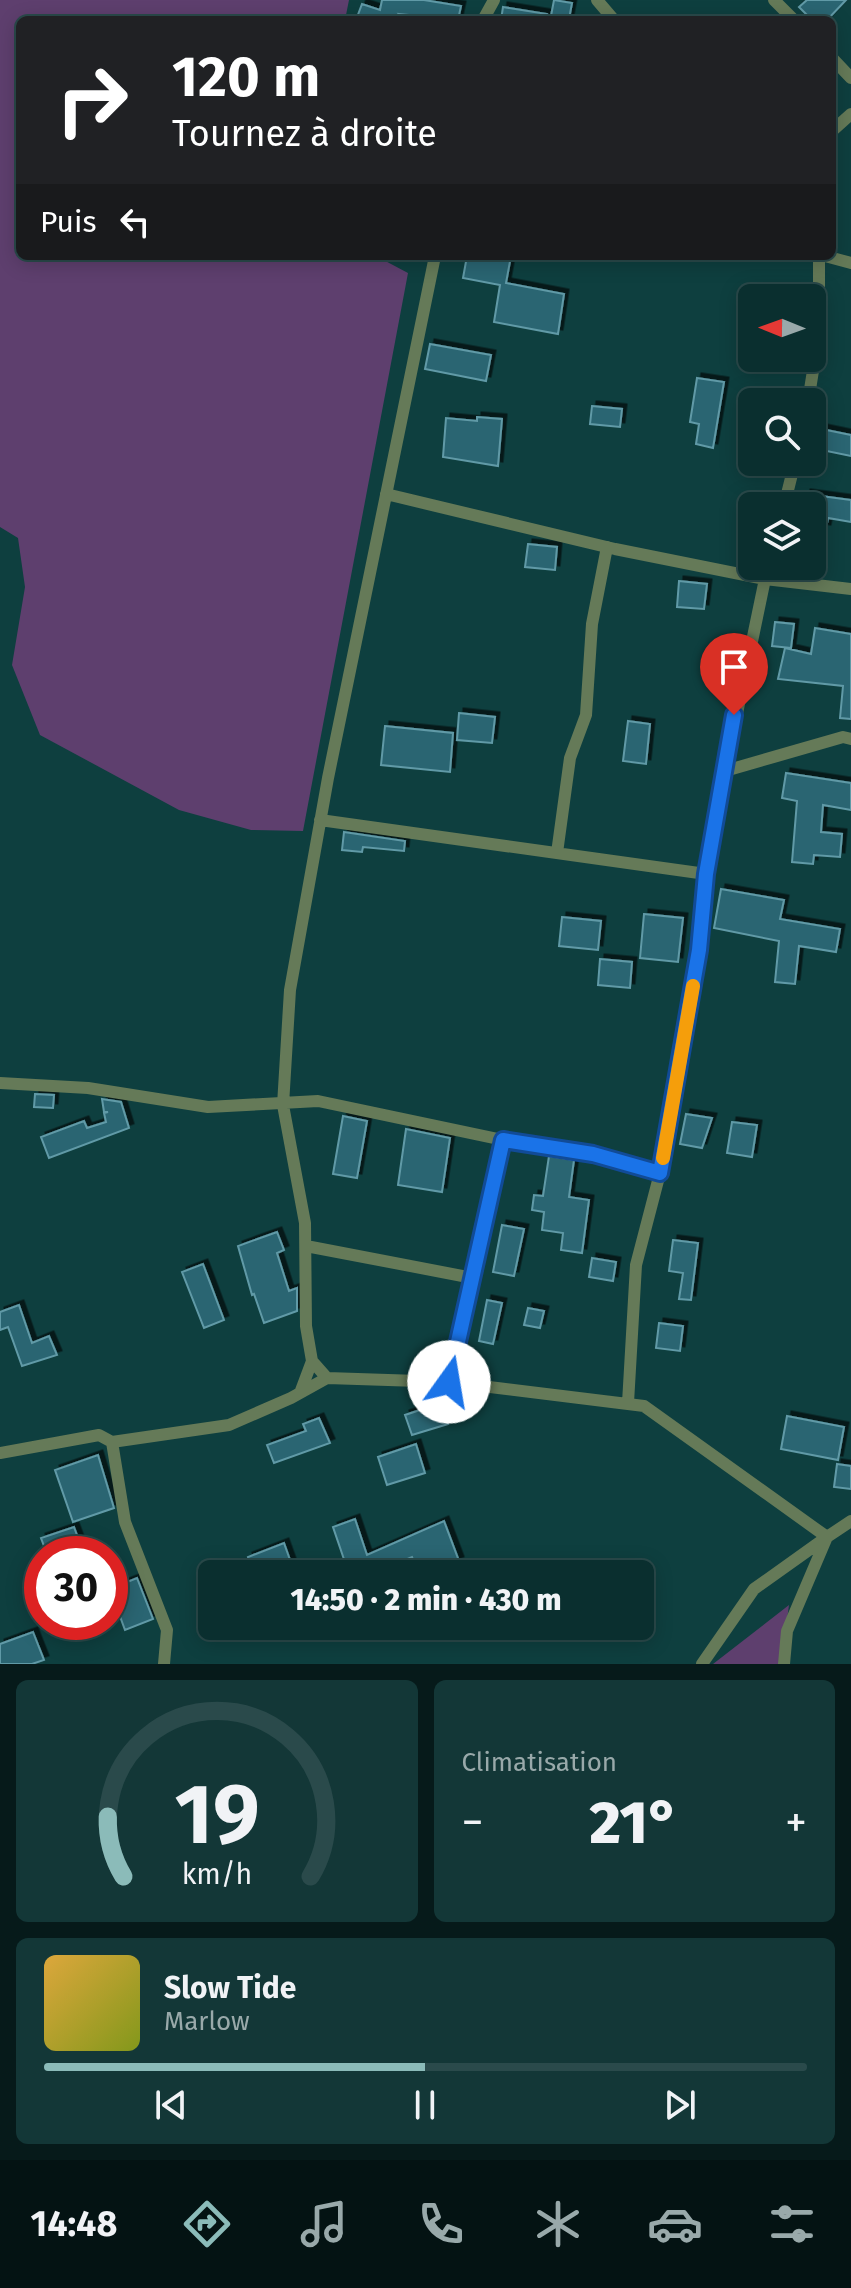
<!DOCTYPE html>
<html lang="fr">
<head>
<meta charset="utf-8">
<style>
  body { margin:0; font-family:"Fira Sans",sans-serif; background:#133737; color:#f1f3f6; height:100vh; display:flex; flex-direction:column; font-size:30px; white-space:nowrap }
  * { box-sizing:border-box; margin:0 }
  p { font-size:26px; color:#99a9aa }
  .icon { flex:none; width:44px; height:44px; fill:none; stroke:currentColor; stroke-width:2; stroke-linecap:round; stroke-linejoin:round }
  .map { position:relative; height:1664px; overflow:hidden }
  .drawer { display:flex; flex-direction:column; gap:16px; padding:16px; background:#061a1a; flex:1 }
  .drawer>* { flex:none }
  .banner { position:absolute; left:16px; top:16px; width:820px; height:244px; border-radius:12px; box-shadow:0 4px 20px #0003,0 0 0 2px #2a4a4b; background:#202124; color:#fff; overflow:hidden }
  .needle { width:52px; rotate:271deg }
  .fabs { position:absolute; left:738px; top:284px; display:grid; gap:16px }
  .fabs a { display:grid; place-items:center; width:88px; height:88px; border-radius:12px; background:#0a2f2f; box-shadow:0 4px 20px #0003,0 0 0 2px #2a4a4b; font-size:40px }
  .speed { position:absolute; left:24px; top:1536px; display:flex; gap:16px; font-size:40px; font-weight:700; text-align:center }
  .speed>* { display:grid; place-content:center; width:104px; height:104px; border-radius:50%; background:#0a2f2f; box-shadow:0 4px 20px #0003,0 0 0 2px #2a4a4b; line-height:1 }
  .speed .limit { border:12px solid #d22; background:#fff; color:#111 }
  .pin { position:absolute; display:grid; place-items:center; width:68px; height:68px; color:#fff; margin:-82px -34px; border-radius:50% 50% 50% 0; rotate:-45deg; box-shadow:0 0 8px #0007 }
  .pin .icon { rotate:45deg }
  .me { position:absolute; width:88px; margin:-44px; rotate:13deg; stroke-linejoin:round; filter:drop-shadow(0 0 6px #0008) }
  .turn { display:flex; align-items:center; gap:28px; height:168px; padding:0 24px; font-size:36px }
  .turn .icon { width:104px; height:104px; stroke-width:2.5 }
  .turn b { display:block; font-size:56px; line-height:68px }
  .then { display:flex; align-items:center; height:76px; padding:0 24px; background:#0003; gap:16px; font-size:30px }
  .big { font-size:60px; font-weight:800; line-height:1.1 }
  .drawer .card { flex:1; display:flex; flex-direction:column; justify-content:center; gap:12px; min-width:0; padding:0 28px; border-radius:12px; background:#133737 }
  .drawer .dial { align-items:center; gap:0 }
  .dial svg { height:208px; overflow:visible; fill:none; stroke:#2a4a4b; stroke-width:7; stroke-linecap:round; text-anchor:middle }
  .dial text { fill:#f1f3f6; stroke:none }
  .song { display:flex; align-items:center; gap:24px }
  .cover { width:96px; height:96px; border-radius:12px; background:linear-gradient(135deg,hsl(40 70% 55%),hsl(70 70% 35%)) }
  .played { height:8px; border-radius:4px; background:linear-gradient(90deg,#8bbbb9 50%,#2a4a4b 50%) }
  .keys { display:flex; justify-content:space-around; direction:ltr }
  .heat { display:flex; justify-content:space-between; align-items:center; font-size:44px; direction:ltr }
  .drawer .tiles { flex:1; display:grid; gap:16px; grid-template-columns:1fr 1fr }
  .card:last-child { grid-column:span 2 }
  .trip { position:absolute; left:198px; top:1560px; width:456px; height:80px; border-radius:12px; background:#0a2f2f; box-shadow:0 4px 20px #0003,0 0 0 2px #2a4a4b; font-weight:800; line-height:80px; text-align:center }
  .dock { display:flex; height:128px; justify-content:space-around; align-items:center; background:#041313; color:#99a9aa }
  .dock .icon { width:56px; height:56px }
  .dock .active { color:#8bbbb9 }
  .dock b { font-size:36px; color:#f1f3f6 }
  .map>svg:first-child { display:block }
  .green { fill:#5e3f6e }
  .building { fill:#2b6572; stroke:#619aa7; stroke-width:2; filter:url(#shadow) }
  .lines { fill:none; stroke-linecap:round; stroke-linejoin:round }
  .minor { stroke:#657a58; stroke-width:12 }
  .route-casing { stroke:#114b97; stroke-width:20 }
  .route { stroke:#1a73e8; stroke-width:14 }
  .slow { stroke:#f59e0b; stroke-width:14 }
</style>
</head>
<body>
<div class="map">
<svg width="851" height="1664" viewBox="0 0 851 1664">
  <defs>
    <filter id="shadow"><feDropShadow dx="4.5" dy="-4.5" stdDeviation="0" flood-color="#0009"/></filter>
  </defs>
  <rect width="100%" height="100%" fill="#0e3f3f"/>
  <!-- green -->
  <path class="green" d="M 0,0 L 349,0 L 345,20 L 20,20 L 20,256 L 376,256 L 408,273 L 303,831 L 251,830 L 179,810 L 40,735 L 12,665 L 25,587 L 18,538 L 0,527 Z
    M 789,1605 L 781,1664 L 713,1664 Z"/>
  <!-- building -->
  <path class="building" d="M 382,0 L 424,0 L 461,6 L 458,20 L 399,14 L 404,20 L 356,20 L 362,4 L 380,10 Z
    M 554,0 L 572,3 L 569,19 L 551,16 Z
    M 807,0 L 846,0 L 827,20 L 812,20 L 799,7 Z
    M 503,7 L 547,14 L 546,20 L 501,20 Z
    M 467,256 L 511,256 L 506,283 L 564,294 L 558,334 L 494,322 L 500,285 L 463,278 Z
    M 430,344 L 491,355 L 486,381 L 425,369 Z
    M 697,378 L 724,382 L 713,448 L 696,444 L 699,424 L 690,422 Z
    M 592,406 L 622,409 L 620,427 L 590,424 Z
    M 477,417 L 502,419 L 498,466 L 443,457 L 446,418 L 477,421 Z
    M 812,427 L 851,435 L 851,456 L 812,448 Z
    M 806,494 L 851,500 L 851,522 L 828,518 L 826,529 L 812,526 L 812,506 L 803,506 Z
    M 528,544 L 557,547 L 555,570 L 525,567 Z
    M 679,581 L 707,584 L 704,609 L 677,607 Z
    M 775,622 L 794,624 L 791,648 L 772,646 Z
    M 815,628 L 851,634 L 851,719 L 840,718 L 843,686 L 778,679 L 785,648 L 811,654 Z
    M 459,713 L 495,717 L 492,743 L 457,740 Z
    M 628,721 L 650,724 L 646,764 L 623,761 Z
    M 385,726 L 453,733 L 450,772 L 381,765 Z
    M 786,773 L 851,783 L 851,810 L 823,805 L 821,832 L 842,834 L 840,857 L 814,855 L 813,864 L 792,862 L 797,801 L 782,798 Z
    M 344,832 L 405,841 L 404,851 L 363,847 L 362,852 L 342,850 Z
    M 721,889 L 784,900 L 780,919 L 840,929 L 836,952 L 799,946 L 795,984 L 775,982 L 779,941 L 714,928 Z
    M 644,914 L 683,918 L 678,962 L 640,958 Z
    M 562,917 L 601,921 L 598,950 L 559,946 Z
    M 600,959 L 632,962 L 630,988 L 598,985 Z
    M 35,1094 L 54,1095 L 53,1108 L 34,1107 Z
    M 102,1099 L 121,1102 L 129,1128 L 49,1158 L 41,1137 L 84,1121 L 87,1128 L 106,1122 L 104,1113 L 108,1112 L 104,1112 Z
    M 686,1114 L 712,1118 L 702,1148 L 680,1144 Z
    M 343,1116 L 367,1121 L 357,1178 L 333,1174 Z
    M 732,1122 L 757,1125 L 752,1157 L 727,1153 Z
    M 406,1129 L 450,1138 L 442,1192 L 398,1185 Z
    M 549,1156 L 574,1160 L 569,1197 L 589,1200 L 582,1253 L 561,1250 L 563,1233 L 542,1230 L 544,1212 L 532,1210 L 534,1195 L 543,1196 Z
    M 502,1225 L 524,1229 L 514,1276 L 493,1272 Z
    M 277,1232 L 284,1250 L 277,1253 L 289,1291 L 297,1288 L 297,1311 L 264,1323 L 254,1294 L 252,1295 L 238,1246 Z
    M 673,1240 L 698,1243 L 691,1300 L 679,1299 L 683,1273 L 669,1271 Z
    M 592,1258 L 616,1262 L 613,1281 L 589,1277 Z
    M 203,1264 L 224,1320 L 204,1328 L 182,1272 Z
    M 487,1300 L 502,1303 L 493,1344 L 479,1341 Z
    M 19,1305 L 32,1343 L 49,1336 L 57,1355 L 22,1366 L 8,1327 L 0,1330 L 0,1312 Z
    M 528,1308 L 544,1311 L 540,1328 L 524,1325 Z
    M 659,1323 L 683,1326 L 680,1351 L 656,1348 Z
    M 441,1403 L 448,1424 L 412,1435 L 405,1415 Z
    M 787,1416 L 844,1427 L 838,1460 L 781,1449 Z
    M 319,1418 L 330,1443 L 274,1463 L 267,1445 L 306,1431 L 303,1424 Z
    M 416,1444 L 425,1473 L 387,1485 L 378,1457 Z
    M 98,1455 L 114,1508 L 73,1522 L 55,1470 Z
    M 837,1464 L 851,1466 L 851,1489 L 834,1487 Z
    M 355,1519 L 367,1555 L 444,1521 L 459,1561 L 451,1564 L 455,1574 L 419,1574 L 412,1557 L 371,1574 L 349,1574 L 333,1527 Z
    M 74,1527 L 84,1554 L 47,1554 L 41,1538 Z
    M 284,1543 L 295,1574 L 254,1574 L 248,1557 Z
    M 137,1578 L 153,1619 L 125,1630 L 110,1589 Z
    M 33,1632 L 44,1660 L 32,1664 L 0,1664 L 0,1644 Z"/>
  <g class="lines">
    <!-- minor -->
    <path class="minor" d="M 597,0 L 614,20
      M 774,0 L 794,20
      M 483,20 L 494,0
      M 832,58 L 851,78
      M 832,131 L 851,114
      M 435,256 L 328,778 L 290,990 L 283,1105 L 305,1223 L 306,1326 L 312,1361 L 327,1378 L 449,1382 L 644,1406 L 827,1537 L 754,1589 L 702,1664
      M 825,256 L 851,263
      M 808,402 L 819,333 L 819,256
      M 386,494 L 615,549 L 765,579 L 725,771
      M 784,506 L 795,462
      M 768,566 L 765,579 L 851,589
      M 320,820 L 706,874
      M 557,853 L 570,758 L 586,715 L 592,624 L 607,547
      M 0,1083 L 88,1088 L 208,1107 L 318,1101 L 503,1140 L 593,1154 L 660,1173
      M 306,1246 L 473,1278
      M 449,1382 L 503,1140
      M 300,1393 L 312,1361
      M 628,1403 L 636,1265 L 660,1173 L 699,950 L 706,874 L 725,771 L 843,737 L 851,739
      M 112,1442 L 125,1522 L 167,1630 L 164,1664
      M 0,1453 L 99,1435 L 112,1442 L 229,1425 L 291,1398 L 327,1378
      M 784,1664 L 787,1631 L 827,1537 L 851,1521"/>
  </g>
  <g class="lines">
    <!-- route casing -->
    <g class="route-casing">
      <path id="route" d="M 449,1382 L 503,1140 L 593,1154 L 660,1173 L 699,950 L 706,874 L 734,715"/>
    </g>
    <!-- route -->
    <use href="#route" class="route"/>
    <!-- slow -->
    <path class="slow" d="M 663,1158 L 693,986"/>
  </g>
</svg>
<div class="fabs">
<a><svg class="needle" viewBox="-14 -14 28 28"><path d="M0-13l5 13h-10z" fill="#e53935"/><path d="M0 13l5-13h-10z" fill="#99a9aa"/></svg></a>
<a><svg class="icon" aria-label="search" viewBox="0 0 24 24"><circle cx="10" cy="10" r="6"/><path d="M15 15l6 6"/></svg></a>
<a><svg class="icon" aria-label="layers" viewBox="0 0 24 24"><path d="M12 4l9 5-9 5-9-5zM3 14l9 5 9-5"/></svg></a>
</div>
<div class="speed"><div class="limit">30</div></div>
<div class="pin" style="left:734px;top:715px;background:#d93025"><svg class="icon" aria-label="arrive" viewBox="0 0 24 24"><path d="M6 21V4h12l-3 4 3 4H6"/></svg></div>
<svg class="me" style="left:449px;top:1382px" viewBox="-20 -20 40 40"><circle r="19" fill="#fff"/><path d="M0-13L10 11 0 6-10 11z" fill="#1a73e8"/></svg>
<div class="trip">14:50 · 2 min · 430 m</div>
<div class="banner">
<div class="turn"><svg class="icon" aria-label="right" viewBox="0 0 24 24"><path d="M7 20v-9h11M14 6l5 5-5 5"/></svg><div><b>120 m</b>Tournez à droite</div></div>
<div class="then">Puis<svg class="icon" aria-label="left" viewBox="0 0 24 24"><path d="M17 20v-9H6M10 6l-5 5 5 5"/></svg></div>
</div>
</div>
<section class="drawer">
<div class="tiles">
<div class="card dial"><svg viewBox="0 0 100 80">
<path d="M14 69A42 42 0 1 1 86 69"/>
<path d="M14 69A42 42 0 0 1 8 46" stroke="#8bbbb9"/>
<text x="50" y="56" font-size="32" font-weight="700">19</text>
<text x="50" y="72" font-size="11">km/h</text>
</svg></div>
<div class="card"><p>Climatisation</p>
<div class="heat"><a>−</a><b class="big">21°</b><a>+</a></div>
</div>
<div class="card">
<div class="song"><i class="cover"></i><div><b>Slow Tide</b><p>Marlow</p></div></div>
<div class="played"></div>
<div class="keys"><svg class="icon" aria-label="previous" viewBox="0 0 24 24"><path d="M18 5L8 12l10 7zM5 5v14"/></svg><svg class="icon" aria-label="pause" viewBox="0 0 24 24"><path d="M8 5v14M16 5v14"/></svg><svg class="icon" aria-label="next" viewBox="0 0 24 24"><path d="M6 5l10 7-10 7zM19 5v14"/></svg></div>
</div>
</div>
</section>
<nav class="dock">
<b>14:48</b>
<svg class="icon active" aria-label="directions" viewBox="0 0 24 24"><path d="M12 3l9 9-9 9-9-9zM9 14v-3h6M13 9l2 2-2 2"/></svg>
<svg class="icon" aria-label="music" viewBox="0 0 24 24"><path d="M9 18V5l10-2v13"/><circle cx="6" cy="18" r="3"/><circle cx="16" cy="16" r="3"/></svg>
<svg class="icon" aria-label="phone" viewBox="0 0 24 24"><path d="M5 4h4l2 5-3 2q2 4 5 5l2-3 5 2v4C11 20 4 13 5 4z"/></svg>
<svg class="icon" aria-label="climate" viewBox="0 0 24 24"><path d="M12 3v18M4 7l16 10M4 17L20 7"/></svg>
<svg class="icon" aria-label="car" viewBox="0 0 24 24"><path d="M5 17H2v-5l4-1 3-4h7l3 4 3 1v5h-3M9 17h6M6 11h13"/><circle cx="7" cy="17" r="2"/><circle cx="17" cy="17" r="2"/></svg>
<svg class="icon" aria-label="filters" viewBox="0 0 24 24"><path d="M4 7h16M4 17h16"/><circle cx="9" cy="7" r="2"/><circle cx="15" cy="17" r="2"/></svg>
</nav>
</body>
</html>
